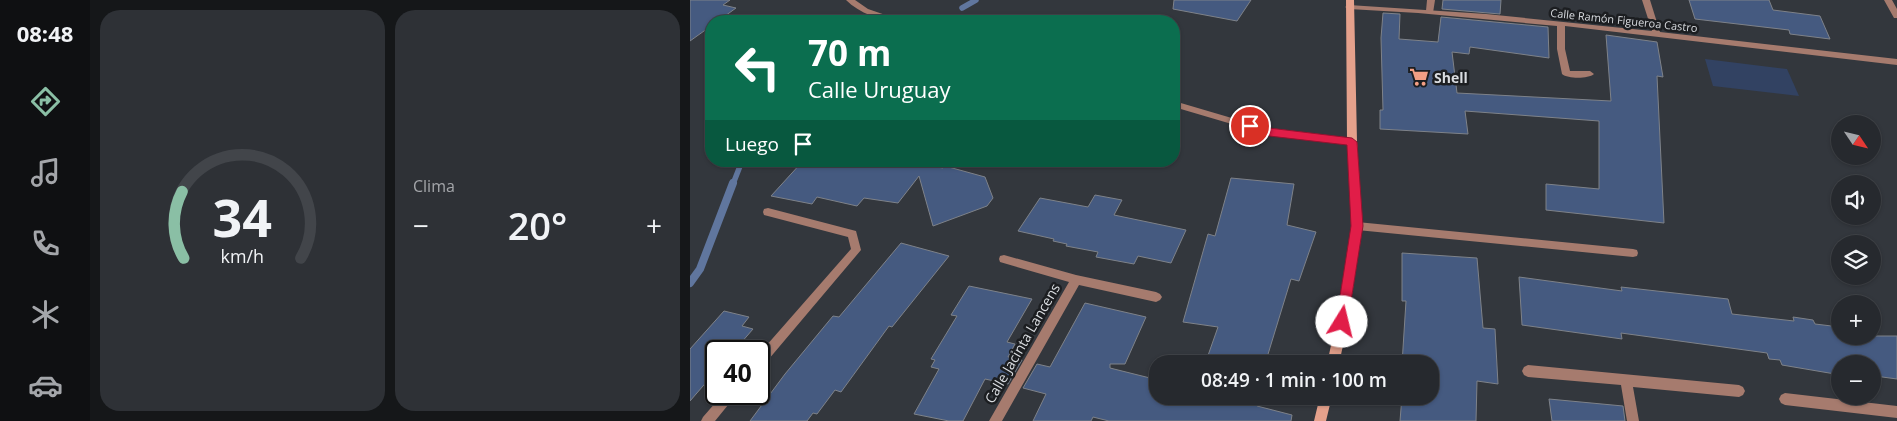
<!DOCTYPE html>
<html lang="es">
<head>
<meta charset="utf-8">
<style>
  body { margin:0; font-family:"Open Sans",sans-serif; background:#2e3136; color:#f1f3f6; height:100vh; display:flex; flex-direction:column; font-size:19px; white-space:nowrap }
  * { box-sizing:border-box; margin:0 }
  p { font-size:16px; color:#a4a6aa }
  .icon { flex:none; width:28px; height:28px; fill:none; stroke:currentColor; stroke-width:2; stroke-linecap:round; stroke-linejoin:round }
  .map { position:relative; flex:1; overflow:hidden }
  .panel { display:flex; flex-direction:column; gap:10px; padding:10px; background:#151719; width:600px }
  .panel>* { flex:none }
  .banner { position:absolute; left:15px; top:15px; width:475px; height:152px; border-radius:20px; box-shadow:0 1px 4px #0004,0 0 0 1px #42454a; background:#0b6e4f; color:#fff; overflow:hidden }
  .needle { width:32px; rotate:125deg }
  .buttons { position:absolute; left:1141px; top:115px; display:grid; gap:10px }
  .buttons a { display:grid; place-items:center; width:50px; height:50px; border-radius:50%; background:#26292e; box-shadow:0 1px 4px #0004,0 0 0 1px #42454a; font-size:25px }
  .speed { position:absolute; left:15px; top:340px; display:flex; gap:10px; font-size:25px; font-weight:700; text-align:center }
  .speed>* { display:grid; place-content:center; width:65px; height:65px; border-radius:50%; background:#26292e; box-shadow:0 1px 4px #0004,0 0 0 1px #42454a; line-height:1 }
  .speed .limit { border:2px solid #111; border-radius:8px; background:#fff; color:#111 }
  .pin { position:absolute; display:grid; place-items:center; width:42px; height:42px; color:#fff; margin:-21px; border:2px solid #fff; border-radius:50%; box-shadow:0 1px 5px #0007 }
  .me { position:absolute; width:55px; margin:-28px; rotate:9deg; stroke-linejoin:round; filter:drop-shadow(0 0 4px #0008) }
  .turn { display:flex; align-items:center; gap:18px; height:105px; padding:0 20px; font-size:22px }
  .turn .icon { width:65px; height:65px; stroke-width:2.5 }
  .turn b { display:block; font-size:35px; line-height:42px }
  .then { display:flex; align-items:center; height:48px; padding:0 20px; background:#0003; gap:10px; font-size:19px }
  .big { font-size:38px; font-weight:600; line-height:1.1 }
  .panel .tile { flex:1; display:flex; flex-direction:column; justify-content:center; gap:8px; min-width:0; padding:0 18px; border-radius:20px; background:#2e3136 }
  .panel .dial { align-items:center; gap:0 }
  .dial svg { height:130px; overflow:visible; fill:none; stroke:#42454a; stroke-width:7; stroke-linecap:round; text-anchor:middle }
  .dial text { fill:#f1f3f6; stroke:none }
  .heat { display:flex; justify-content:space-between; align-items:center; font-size:28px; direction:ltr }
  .panel .tiles { flex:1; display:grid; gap:10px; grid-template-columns:repeat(2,1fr) }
  .trip { position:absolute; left:459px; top:355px; width:290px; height:50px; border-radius:20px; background:#26292e; box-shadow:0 1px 4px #0004,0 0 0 1px #42454a; font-weight:600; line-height:50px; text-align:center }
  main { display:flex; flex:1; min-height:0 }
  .dock { display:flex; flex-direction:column; width:90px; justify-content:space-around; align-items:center; background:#0f1012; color:#a4a6aa }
  .dock .icon { width:35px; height:35px }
  .dock .active { color:#8abfa5 }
  .dock b { font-size:22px; color:#f1f3f6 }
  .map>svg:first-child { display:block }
  .green { fill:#324262 }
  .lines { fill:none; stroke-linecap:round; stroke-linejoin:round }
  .stream-far1 { stroke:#60769e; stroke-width:5.5 }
  .stream { stroke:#60769e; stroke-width:8 }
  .building { fill:#455a80; stroke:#7e8289 }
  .lane { fill:#a67b6e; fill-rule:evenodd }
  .street { fill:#a67b6e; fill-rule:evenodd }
  .secondary { fill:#e5a18c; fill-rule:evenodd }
  .route { fill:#e11d48; stroke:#92132f }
  .labels { text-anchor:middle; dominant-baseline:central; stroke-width:5; stroke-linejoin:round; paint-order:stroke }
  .far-street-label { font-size:11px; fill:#d9dce0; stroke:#1c1e21 }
  .poi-label { font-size:14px; font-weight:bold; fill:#d9dce0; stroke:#1c1e21; text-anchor:start }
  .street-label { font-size:14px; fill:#d9dce0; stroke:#1c1e21 }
</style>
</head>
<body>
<main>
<nav class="dock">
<b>08:48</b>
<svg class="icon active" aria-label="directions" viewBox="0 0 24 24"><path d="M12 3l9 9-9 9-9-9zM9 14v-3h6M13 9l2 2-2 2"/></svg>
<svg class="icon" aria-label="music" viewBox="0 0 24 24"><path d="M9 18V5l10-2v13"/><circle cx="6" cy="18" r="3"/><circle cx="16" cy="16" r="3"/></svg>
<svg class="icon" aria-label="phone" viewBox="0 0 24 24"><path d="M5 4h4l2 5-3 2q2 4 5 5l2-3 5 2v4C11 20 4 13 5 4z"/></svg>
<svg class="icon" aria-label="climate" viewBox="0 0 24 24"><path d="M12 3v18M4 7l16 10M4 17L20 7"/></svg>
<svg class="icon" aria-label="car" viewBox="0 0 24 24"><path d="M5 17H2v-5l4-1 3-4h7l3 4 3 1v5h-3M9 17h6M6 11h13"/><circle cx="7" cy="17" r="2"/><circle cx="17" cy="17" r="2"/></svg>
</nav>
<section class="panel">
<div class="tiles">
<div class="tile dial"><svg viewBox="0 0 100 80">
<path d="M14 69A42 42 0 1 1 86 69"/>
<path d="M14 69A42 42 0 0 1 13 28" stroke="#8abfa5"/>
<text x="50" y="56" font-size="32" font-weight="700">34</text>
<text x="50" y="72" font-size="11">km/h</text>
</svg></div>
<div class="tile"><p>Clima</p>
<div class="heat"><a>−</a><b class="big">20°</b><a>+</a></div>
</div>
</div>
</section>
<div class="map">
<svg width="1207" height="421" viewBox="0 0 1207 421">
  <rect width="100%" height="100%" fill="#33373d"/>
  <!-- green -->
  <path class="green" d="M 1015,59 L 1097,69 L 1109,96 L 1023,86 Z"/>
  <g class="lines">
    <!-- stream-far1 -->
    <path class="stream-far1" d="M 272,8 L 286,0
      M 43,184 L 52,161"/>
    <!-- stream -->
    <path class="stream" d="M 0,283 L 10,269 L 43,183"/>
  </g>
  <!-- building -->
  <path class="building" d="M 0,0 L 40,0 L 33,5 L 46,8 L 28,21 L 21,21 L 21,26 L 0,41 Z
    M 484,0 L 561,0 L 547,21 L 483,9 Z
    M 753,0 L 811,0 L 810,14 L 752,9 Z
    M 999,0 L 1079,0 L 1083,10 L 1130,16 L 1140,39 L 1100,34 L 1099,30 L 1005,19 Z
    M 693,13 L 710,14 L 709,39 L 748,42 L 751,17 L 858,27 L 859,58 L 780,47 L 779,54 L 762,52 L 767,93 L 921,101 L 916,35 L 967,42 L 973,77 L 967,76 L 974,223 L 856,210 L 856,184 L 909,189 L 909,121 L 775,111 L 778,134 L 690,129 L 690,110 L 693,110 L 691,38 Z
    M 121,161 L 187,161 L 204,165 L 211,161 L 253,168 L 255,166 L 295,177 L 303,198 L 297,206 L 243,226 L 229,176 L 208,203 L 174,198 L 167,206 L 127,197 L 122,204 L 81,196 L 112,162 L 119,163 Z
    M 541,178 L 604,184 L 597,225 L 626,232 L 609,281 L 601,279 L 575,364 L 515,364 L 528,327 L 493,322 L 518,234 L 525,236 Z
    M 405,195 L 432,200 L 424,215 L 496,230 L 481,263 L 448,256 L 444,264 L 406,257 L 408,252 L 376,246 L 377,244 L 363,241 L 364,239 L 328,231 L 350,198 L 398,207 Z
    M 211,243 L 259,256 L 202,327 L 199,326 L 151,392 L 145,390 L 127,414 L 123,413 L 117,421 L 60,421 L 95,374 L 143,316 L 149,317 Z
    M 712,253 L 787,258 L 793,328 L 805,329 L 808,384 L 787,381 L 786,421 L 710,421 L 712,396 L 740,396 L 740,364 L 712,364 L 716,301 L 712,301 Z
    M 829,277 L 932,291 L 931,287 L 1038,299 L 1042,314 L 1104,321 L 1103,317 L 1123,320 L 1125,324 L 1150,327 L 1150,336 L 1207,336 L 1207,379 L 1185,376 L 1182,374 L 1182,364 L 1150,364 L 1150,371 L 1143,370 L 1145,374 L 1092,365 L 1090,360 L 1079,359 L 1077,353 L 931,333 L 932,339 L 832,325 Z
    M 279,286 L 342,299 L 317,342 L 325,344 L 318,357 L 332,360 L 318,384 L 295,379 L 273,421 L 259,421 L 224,414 L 249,369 L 241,367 L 245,360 L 241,359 L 267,316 L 261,315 Z
    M 395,303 L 456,317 L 435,364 L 420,364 L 420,368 L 468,380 L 468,396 L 530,396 L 551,402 L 552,396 L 570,396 L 567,406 L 602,415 L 601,421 L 419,421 L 403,417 L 401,421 L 343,421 L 356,394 L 333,388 L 347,364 L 360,367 Z
    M 34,311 L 59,317 L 52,326 L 63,329 L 44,351 L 26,351 L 26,371 L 0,401 L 0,349 Z
    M 859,399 L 933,406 L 935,421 L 862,421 Z"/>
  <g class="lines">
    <!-- lane -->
    <path class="lane" d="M 737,0 L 745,0 L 743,13 L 737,13 L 736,11 Z"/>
    <!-- street -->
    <path class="street" d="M 156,0 L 165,0 L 178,9 L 213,21 C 193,22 170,14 156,0 Z
      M 952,0 L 960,0 L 970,32 L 1207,59 L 1207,65 L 875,26 L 875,49 L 880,71 L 900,71 L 904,74 C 898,79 878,79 872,74 L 867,49 L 867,26 L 728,13 L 659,9 L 655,7 L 659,5 L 796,14 L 962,31 Z
      M 1194,0 L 1202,0 L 1207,9 L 1207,18 L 1204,18 Z
      M 484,101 L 579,129 L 662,139 L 667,142 L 662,145 L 579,135 L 484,107 Z
      M 78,208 L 166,231 L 171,250 L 73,366 L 69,367 L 69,354 L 161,249 L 158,237 L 74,215 L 73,212 L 74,209 Z
      M 667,222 L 943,249 L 947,250 L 948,253 L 947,256 L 943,257 L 667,230 L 663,229 L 662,226 L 663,223 Z
      M 314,255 L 386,275 L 466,292 L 470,294 L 472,297 L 470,300 L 466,302 L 389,285 L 312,421 L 299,421 L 379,282 L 310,262 L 309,259 L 310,256 Z
      M 838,365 L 1049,385 L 1053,387 L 1055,391 L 1053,395 L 1049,397 L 943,387 L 949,421 L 937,421 L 931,385 L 838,377 L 834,375 L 832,371 L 834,367 Z
      M 1095,393 L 1207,406 L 1207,418 L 1095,405 L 1091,403 L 1089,399 L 1091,395 Z
      M 33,394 L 47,394 L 25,421 L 11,421 L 13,417 Z"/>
    <!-- secondary -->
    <path class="secondary" d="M 656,0 L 664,0 L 667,142 L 672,226 L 658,322 L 649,364 L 637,364 L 646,322 L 662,226 L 657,142 Z
      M 630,396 L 642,396 L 636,421 L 624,421 Z"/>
  </g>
  <!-- route -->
  <path class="route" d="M 560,123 L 579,128 L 662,138 L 667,142 L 673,226 L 657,326 L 652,327 L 648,326 L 646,322 L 661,226 L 657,145 L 579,136 L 557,129 L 555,126 Z"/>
  <!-- icons -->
  <defs>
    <g id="supermarket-bare" transform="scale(1.5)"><path d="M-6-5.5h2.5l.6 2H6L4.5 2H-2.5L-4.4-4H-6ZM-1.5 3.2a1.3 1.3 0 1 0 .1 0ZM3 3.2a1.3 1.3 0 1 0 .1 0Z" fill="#f39f84" stroke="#1c1e21" stroke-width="2.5" paint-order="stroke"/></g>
  </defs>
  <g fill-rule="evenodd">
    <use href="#supermarket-bare" x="729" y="77"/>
  </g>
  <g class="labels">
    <!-- far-street labels -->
    <g class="far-street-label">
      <text transform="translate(934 20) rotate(6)">Calle Ramón Figueroa Castro</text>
    </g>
    <!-- poi labels -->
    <g class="poi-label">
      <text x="744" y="77">Shell</text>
    </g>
    <!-- street labels -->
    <g class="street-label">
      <text transform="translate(332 343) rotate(-60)">Calle Jacinta Lancens</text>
    </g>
  </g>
</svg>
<div class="buttons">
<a><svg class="needle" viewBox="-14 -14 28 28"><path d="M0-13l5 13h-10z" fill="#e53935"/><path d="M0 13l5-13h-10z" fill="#a4a6aa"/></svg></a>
<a><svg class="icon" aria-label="sound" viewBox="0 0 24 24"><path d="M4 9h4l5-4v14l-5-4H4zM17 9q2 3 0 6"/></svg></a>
<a><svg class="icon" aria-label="layers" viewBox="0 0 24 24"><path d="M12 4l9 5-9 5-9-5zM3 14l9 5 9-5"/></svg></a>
<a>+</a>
<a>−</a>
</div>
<div class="speed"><div class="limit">40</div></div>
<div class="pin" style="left:560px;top:126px;background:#d93025"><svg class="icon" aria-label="arrive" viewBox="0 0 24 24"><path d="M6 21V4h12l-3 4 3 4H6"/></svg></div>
<svg class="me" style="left:652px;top:322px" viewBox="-20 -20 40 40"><circle r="19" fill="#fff"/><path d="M0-13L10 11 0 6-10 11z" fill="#e11d48"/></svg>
<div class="trip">08:49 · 1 min · 100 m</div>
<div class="banner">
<div class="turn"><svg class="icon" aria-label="left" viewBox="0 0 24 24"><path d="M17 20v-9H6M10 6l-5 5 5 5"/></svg><div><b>70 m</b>Calle Uruguay</div></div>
<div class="then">Luego<svg class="icon" aria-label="arrive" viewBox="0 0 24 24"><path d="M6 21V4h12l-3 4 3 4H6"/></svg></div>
</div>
</div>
</main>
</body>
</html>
